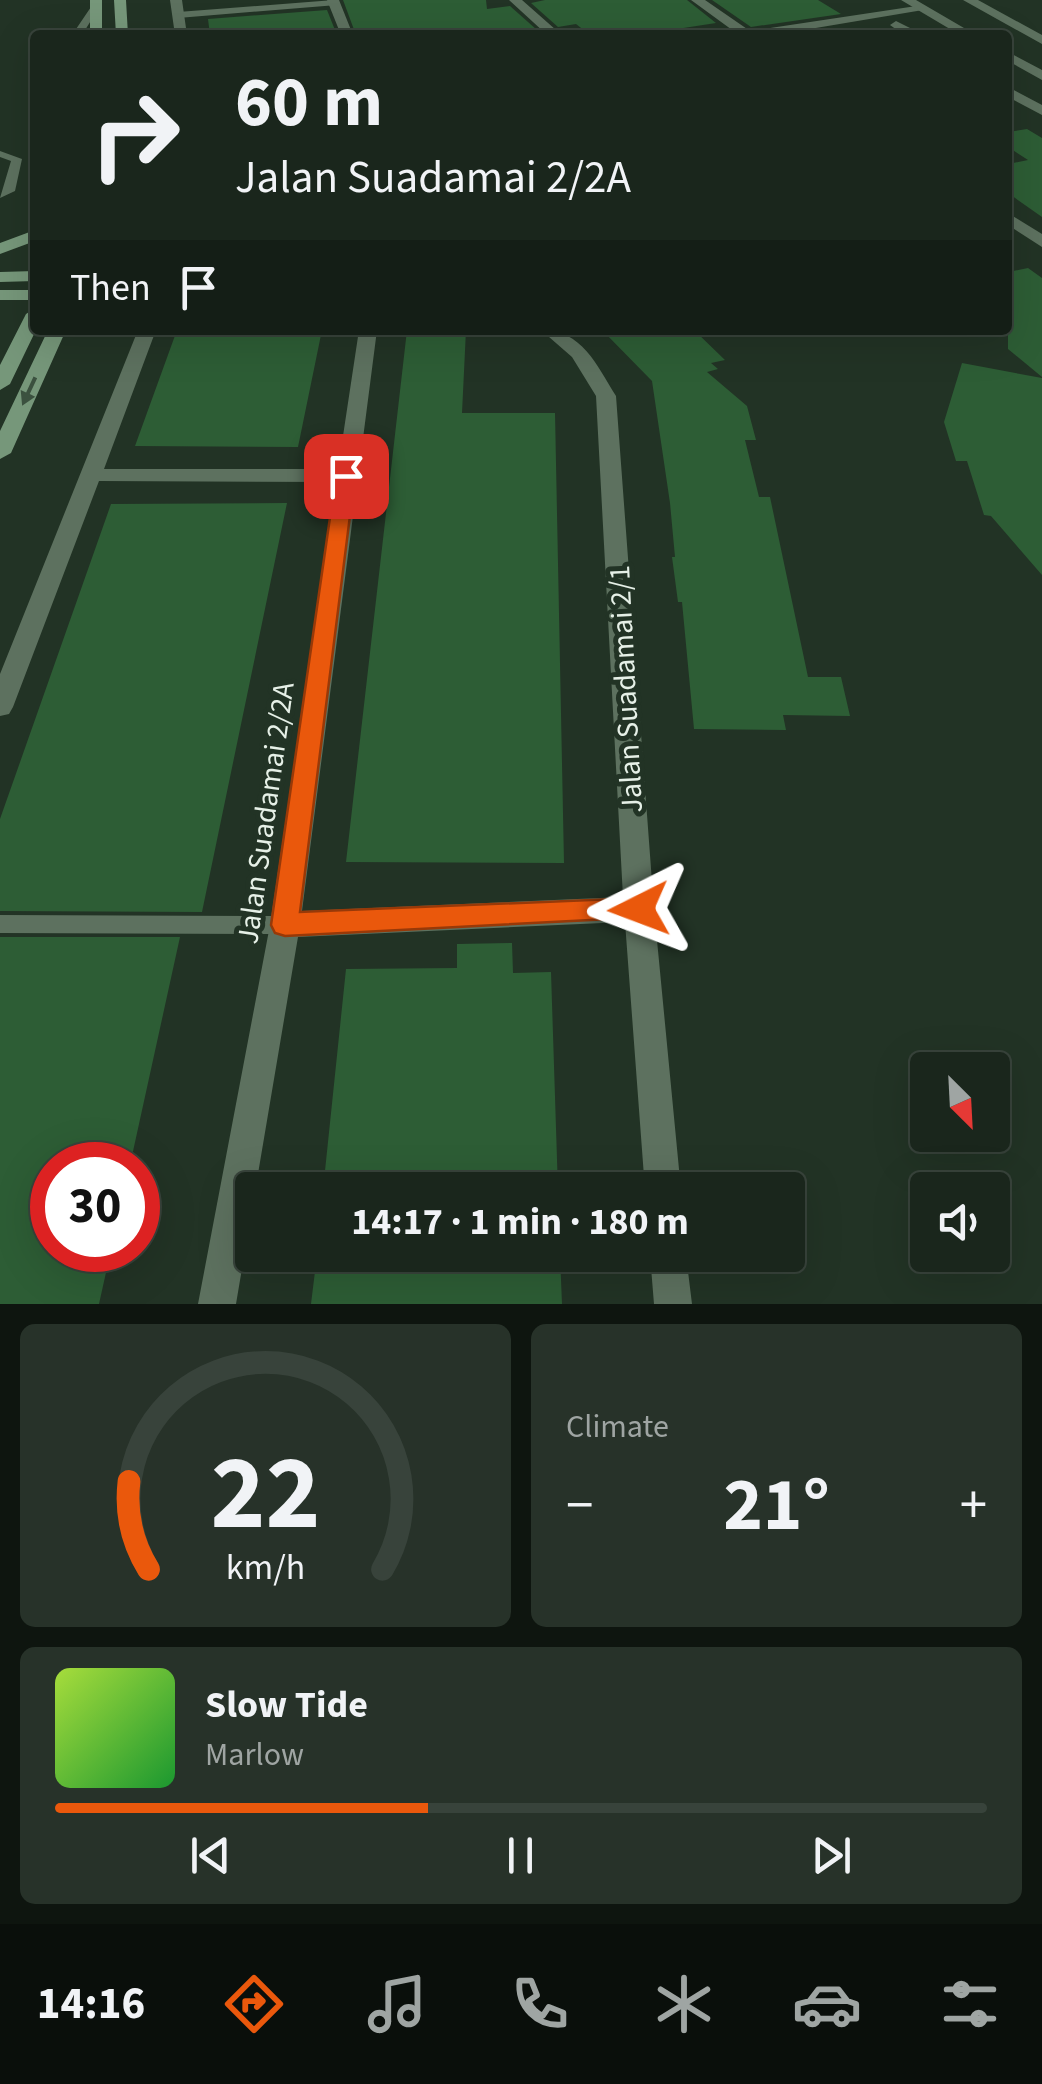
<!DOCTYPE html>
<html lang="en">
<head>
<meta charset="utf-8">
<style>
  body { margin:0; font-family:"Source Sans 3",sans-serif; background:#273229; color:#f1f3f6; height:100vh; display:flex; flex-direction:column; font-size:38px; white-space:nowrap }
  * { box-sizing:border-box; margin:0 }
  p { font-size:32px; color:#9fa5a3 }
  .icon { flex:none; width:55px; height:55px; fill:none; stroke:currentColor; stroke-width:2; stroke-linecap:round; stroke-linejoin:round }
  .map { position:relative; height:1304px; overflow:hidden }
  .drawer { display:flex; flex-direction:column; gap:20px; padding:20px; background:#0e150f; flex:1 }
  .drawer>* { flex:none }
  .hud { position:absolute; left:30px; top:30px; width:982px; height:305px; border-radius:10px; box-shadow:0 10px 40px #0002,0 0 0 2px #38433b; background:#1a261c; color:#f1f3f6; overflow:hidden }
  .needle { width:65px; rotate:156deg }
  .tools { position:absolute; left:910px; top:1052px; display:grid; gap:20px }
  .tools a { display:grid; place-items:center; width:100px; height:100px; border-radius:10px; background:#1a261c; box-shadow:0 10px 40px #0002,0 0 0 2px #38433b; font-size:50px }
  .speed { position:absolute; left:30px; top:1142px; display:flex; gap:20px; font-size:50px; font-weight:700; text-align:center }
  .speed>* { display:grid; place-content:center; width:130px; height:130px; border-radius:50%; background:#1a261c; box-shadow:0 10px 40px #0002,0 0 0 2px #38433b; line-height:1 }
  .speed .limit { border:15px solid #d22; background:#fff; color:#111 }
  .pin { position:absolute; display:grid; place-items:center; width:85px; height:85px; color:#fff; margin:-42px; border-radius:20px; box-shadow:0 5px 15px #0006 }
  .me { position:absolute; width:110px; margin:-55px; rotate:267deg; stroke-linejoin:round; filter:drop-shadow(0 0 8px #0008) }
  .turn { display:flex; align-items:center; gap:35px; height:210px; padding:0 40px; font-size:45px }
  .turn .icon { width:130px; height:130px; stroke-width:2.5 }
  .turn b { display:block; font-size:70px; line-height:85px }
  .then { display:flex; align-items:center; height:95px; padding:0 40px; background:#0003; gap:20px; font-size:38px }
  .big { font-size:75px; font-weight:700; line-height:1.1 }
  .drawer .tile { flex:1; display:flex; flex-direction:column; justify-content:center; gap:15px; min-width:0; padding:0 35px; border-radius:15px; background:#273229 }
  .drawer .dial { align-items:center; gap:0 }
  .dial svg { height:260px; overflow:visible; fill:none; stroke:#38433b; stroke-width:7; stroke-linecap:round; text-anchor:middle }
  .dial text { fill:#f1f3f6; stroke:none }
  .song { display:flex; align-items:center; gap:30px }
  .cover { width:120px; height:120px; border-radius:15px; background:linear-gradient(135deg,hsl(80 70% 55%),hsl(130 70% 35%)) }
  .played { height:10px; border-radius:5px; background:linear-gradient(90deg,#ea580c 40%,#38433b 40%) }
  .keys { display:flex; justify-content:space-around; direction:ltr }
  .heat { display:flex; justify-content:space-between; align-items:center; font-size:55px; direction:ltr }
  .drawer .tiles { flex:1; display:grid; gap:20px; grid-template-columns:1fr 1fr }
  .tile:last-child { grid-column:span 2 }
  .trip { position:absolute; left:235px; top:1172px; width:570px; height:100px; border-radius:10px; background:#1a261c; box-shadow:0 10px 40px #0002,0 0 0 2px #38433b; font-weight:700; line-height:100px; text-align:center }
  .dock { display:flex; height:160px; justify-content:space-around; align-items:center; background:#0a0f0b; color:#9fa5a3 }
  .dock .icon { width:70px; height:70px }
  .dock .current { color:#ea580c }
  .dock b { font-size:45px; color:#f1f3f6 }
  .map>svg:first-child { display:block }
  .building { fill:#2d5d35 }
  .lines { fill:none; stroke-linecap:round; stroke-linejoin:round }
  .service { fill:#5d715f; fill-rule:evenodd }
  .minor { fill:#5d715f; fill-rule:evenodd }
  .tertiary { fill:#5d715f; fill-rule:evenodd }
  .secondary { fill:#76977a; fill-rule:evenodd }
  .oneway { fill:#3b513f }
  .route { fill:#ea580c; stroke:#983908; stroke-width:2.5 }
  .labels { text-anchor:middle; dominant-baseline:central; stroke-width:10; stroke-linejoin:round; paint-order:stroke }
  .street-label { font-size:30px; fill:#e6f0e7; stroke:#223325 }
</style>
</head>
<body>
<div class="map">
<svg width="1042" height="1304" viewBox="0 0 1042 1304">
  <rect width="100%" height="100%" fill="#223325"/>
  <!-- building -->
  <path class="building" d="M 343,0 L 486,0 L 487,9 L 510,6 L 537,30 L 506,35 L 356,35 Z
    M 545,0 L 687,0 L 716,23 L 638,35 L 590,35 L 576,24 L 558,27 L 531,3 Z
    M 712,0 L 818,0 L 841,14 L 751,27 Z
    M 327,10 L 337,35 L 210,35 L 208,19 Z
    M 1027,129 L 1042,138 L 1042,217 L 1008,193 L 1008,164 L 1028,160 L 1008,147 L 1008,132 Z
    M 1028,268 L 1042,278 L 1042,377 L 1008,349 L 1008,272 Z
    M 177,330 L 322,330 L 298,447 L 135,446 Z
    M 407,330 L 466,330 L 462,413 L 555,413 L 564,863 L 346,862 Z
    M 602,330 L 694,330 L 725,360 L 711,363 L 718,369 L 707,372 L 747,406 L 756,440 L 745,440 L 759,497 L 770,497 L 808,677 L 841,677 L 850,716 L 783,715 L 786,730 L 694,729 L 682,602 L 678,602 L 672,557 L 675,557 L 670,503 L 652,381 Z
    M 962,363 L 1042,378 L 1042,575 L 991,516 L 984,515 L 967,461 L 956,461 L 944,422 Z
    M 287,503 L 202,912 L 0,911 L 0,819 L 111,504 Z
    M 0,937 L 180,937 L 130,1165 L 52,1165 L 52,1250 L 111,1250 L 99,1304 L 0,1304 Z
    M 512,943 L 513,973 L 551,972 L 558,1190 L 323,1190 L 346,969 L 457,968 L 457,944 Z
    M 317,1255 L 560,1255 L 562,1304 L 311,1304 Z"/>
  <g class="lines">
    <!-- service -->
    <path class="service" d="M 334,0 L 337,5 L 178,18 L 174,15 L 178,12 Z
      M 93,4 L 100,6 L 82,35 L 72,35 Z
      M 0,151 L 22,159 L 15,191 L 0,198 L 11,161 L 0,157 Z
      M 0,915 L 285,916 L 293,919 L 296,925 L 293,931 L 285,934 L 0,933 Z"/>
    <!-- minor -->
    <path class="minor" d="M 170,0 L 182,0 L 187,35 L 175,35 Z
      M 327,0 L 339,0 L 353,35 L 341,35 Z
      M 509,0 L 522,0 L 556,30 L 545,33 Z
      M 691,0 L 705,0 L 750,31 L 923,5 L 929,9 L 774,35 L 739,35 Z
      M 963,0 L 978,0 L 1042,35 L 1042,44 Z
      M 896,21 L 918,32 L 919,35 L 904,35 L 890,25 Z
      M 1008,87 L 1042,105 L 1042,115 L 1008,97 Z
      M 1008,213 L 1042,234 L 1042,247 L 1008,225 Z
      M 138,330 L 156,330 L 104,469 L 338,469 L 359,330 L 377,330 L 302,911 L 623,897 L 596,396 L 572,357 L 541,330 C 582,330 596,364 616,396 L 654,909 L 681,1190 L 645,1190 L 625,922 L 298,937 L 236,1304 L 198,1304 L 270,925 L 336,482 L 99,481 L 13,707 L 9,714 L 0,716 L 0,674 Z
      M 650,1255 L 686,1255 L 692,1304 L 654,1304 Z"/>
    <!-- tertiary -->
    <path class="tertiary" d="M 901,0 L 916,0 L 976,35 L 960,35 Z
      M 1008,52 L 1042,70 L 1042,80 L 1008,61 Z"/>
    <!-- secondary -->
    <path class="secondary" d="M 90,0 L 102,0 L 102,35 L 90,35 Z
      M 114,0 L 126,0 L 128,35 L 116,35 Z
      M 35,230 L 35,241 L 0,254 L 0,243 Z
      M 35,271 L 35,281 L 0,282 L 0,272 Z
      M 0,290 L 35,290 L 35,300 L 0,300 Z
      M 35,308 L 36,330 L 10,384 L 0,390 L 0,365 L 26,314 Z
      M 48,330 L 66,330 L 11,453 L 0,459 L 0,431 Z"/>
  </g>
  <!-- one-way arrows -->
  <defs><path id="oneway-solid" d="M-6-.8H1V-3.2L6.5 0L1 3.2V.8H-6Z" transform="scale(2.5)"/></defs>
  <use class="oneway" href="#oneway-solid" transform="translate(29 391) rotate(115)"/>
  <!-- route -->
  <path class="route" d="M 346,470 L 355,476 L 300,912 L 639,898 L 649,901 L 653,909 L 649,917 L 285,936 L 275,933 L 271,925 L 336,476 Z"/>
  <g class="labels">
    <!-- street labels -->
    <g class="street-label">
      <text transform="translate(626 689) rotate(-93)">Jalan Suadamai 2/1</text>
      <text transform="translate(266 813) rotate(-82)">Jalan Suadamai 2/2A</text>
    </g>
  </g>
</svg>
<div class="tools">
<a><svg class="needle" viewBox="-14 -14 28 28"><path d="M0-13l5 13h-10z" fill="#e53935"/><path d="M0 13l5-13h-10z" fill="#9fa5a3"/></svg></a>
<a><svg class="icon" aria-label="sound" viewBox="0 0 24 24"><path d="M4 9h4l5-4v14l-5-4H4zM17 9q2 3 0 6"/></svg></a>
</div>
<div class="speed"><div class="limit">30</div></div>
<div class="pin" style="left:346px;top:476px;background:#d93025"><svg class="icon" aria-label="arrive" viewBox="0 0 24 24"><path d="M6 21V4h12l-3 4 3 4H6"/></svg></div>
<svg class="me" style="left:639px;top:909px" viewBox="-20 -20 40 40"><path d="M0-17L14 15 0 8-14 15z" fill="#ea580c" stroke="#fff" stroke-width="4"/></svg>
<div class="trip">14:17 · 1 min · 180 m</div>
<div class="hud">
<div class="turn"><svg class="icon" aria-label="right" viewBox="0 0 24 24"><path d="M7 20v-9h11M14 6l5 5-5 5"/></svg><div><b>60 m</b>Jalan Suadamai 2/2A</div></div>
<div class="then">Then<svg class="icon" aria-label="arrive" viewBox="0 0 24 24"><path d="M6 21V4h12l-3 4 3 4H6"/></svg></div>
</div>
</div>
<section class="drawer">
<div class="tiles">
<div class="tile dial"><svg viewBox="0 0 100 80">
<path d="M14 69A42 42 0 1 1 86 69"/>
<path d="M14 69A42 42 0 0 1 8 42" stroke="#ea580c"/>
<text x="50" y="56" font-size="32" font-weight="700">22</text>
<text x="50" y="72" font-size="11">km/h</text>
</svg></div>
<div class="tile"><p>Climate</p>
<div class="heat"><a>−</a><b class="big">21°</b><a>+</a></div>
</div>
<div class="tile">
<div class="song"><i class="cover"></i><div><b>Slow Tide</b><p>Marlow</p></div></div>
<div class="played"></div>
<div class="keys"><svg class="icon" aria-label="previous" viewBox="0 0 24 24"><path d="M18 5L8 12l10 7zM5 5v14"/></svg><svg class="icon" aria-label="pause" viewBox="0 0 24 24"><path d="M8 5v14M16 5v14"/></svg><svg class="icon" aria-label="next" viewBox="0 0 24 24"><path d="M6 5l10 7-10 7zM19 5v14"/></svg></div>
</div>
</div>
</section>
<nav class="dock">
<b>14:16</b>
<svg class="icon current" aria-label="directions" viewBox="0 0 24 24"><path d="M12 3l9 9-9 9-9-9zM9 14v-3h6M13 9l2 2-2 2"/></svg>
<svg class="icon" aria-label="music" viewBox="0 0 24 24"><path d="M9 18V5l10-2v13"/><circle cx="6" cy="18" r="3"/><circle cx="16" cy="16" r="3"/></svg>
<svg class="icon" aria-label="phone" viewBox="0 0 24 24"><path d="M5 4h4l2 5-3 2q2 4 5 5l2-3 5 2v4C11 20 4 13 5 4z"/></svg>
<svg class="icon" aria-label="climate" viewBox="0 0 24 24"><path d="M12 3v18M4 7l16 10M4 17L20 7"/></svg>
<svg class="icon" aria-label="car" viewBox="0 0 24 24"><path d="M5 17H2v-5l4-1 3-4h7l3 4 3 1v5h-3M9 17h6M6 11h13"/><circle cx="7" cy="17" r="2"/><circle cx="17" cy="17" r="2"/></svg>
<svg class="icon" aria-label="filters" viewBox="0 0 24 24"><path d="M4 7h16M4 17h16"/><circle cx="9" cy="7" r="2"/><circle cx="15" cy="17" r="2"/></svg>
</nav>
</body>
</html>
